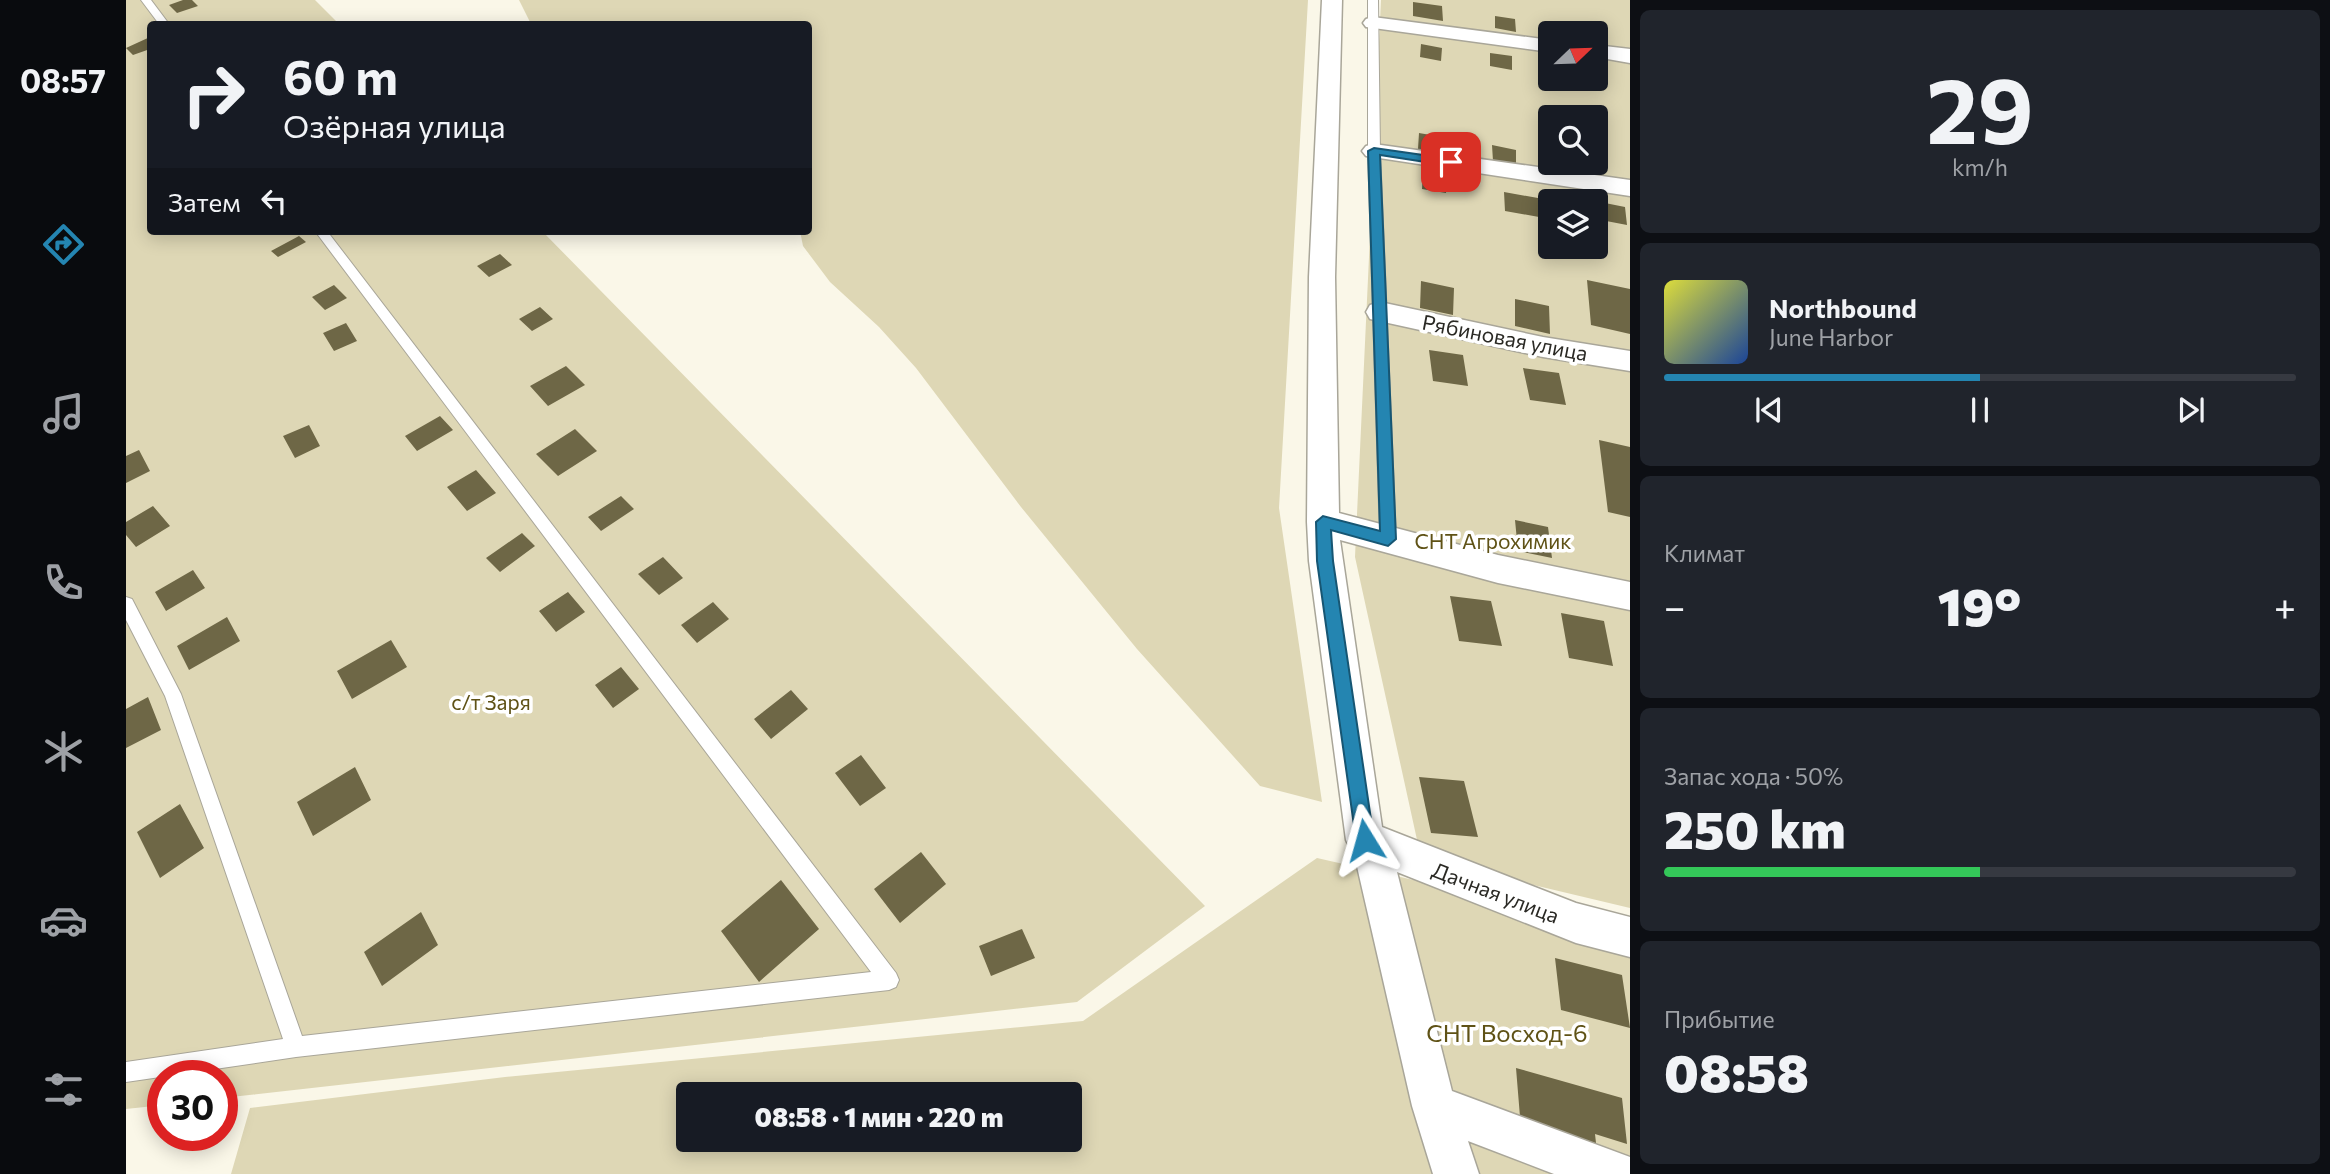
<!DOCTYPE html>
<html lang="ru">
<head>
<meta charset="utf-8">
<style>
  body { margin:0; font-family:Commissioner,sans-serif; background:#20242c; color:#f1f3f6; height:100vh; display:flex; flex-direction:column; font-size:26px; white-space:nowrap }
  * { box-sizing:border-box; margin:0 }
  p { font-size:23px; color:#9ea1a6 }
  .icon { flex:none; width:38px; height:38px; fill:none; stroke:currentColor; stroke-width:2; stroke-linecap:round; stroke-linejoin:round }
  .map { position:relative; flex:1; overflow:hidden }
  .details { display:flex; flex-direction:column; gap:10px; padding:10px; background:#0d0f14; width:700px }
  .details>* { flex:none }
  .top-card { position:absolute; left:21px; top:21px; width:665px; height:214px; border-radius:7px; box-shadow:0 4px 18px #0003; background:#171b24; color:#f1f3f6; overflow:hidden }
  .needle { width:46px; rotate:67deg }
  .tools { position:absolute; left:1412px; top:21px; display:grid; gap:14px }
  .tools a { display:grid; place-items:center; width:70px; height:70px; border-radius:7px; background:#171b24; box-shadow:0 4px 18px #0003; font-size:35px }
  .speed { position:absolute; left:21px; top:1060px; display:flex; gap:14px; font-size:35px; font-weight:700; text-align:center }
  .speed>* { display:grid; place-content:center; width:91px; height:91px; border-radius:50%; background:#171b24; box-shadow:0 4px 18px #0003; line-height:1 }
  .speed .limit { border:10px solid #d22; background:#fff; color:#111 }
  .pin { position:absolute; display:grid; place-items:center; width:60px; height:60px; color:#fff; margin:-30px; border-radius:14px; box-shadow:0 4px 10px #0006 }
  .me { position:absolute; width:77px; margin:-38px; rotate:352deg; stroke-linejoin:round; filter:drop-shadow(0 0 5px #0008) }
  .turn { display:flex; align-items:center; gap:24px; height:147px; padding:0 21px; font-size:32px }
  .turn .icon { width:91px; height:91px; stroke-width:2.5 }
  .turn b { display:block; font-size:49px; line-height:60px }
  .then { display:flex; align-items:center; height:66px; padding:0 21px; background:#0003; gap:14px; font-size:26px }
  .big { font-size:52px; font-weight:800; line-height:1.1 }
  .details .widget { flex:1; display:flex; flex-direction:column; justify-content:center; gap:10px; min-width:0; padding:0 24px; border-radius:10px; background:#20242c }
  .details .dial { align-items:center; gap:0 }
  .dial b { font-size:91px; line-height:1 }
  .song { display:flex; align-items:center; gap:21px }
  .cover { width:84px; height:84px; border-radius:10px; background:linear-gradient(135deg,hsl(60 70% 55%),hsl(220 70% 35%)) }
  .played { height:7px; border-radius:4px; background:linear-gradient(90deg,#2485b1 50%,#363941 50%) }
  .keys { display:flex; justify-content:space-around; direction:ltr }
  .heat { display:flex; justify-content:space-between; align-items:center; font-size:38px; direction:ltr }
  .charge { height:10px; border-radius:5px; background:linear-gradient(90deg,#34c759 50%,#363941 0) }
  .trip { position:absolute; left:550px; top:1082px; width:406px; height:70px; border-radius:7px; background:#171b24; box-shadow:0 4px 18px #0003; font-weight:800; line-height:70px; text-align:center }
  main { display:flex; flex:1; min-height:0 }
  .tabs { display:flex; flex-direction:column; width:126px; justify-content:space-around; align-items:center; background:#090b0e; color:#9ea1a6 }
  .tabs .icon { width:49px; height:49px }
  .tabs .current { color:#2485b1 }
  .tabs b { font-size:32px; color:#f1f3f6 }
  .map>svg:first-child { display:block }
  .green { fill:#ded7b5; fill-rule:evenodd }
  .building { fill:#6e6746 }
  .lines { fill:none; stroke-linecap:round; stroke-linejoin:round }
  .service-casing { stroke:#a9a699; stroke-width:2 }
  .minor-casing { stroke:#a9a699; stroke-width:3 }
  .service { fill:#fff; fill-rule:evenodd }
  .minor { fill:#fff; fill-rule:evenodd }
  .route { fill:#2485b1; stroke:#175673; stroke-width:2 }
  .labels { text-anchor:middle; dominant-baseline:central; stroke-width:7; stroke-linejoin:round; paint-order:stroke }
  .street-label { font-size:21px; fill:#2a2924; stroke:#fff }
  .park-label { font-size:21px; fill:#5f5216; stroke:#fff }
  .near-park-label { font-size:24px; fill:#5f5216; stroke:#fff }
</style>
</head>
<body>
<main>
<nav class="tabs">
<b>08:57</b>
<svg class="icon current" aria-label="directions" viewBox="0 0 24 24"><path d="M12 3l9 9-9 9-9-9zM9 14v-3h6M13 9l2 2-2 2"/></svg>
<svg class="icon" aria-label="music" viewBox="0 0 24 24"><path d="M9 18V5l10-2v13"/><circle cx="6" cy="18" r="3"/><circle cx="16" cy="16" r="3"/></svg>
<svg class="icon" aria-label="phone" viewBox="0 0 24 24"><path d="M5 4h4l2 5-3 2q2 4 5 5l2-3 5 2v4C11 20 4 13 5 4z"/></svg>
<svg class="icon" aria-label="climate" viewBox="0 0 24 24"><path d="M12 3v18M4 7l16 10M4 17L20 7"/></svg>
<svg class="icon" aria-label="car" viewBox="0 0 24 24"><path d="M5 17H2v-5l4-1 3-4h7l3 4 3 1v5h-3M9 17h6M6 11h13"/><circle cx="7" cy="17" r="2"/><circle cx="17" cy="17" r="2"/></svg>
<svg class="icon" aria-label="filters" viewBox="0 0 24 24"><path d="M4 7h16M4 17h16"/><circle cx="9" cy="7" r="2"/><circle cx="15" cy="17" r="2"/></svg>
</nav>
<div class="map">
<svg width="1504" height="1174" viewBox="0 0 1504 1174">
  <rect width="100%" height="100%" fill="#faf7e8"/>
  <!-- green -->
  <path class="green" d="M 0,0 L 189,0 L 213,24 L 24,24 L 24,231 L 416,231 L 1079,906 L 951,1002 L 96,1098 L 96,1076 L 37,1076 L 37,1105 L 0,1109 Z
    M 393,0 L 1182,0 L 1153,508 L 1196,802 L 1134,786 L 1011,649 L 895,507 L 790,368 L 753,327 L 704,282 L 677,246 L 674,231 L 682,231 L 682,24 L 405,24 Z
    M 1255,0 L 1504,0 L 1504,908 L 1295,858 L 1229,557 ZM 1424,33 L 1470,33 L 1470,79 L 1424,79 ZM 1424,117 L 1470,117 L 1470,163 L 1424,163 ZM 1424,201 L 1470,201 L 1470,247 L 1424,247 Z
    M 1191,858 L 1314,886 L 1504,934 L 1504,1174 L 105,1174 L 124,1108 L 379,1077 L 957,1021 ZM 562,1094 L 943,1094 L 943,1139 L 562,1139 Z"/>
  <!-- building -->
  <path class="building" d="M 57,0 L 66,0 L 72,6 L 51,13 L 43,5 Z
    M 1287,2 L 1316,6 L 1317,21 L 1287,16 Z
    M 1369,16 L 1389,19 L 1390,32 L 1369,28 Z
    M 24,37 L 24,49 L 7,55 L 0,48 Z
    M 1295,44 L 1316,48 L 1315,61 L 1294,57 Z
    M 1364,53 L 1386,56 L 1386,70 L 1364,66 Z
    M 1415,110 L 1454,116 L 1454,117 L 1424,117 L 1424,131 L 1418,130 Z
    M 1293,133 L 1316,137 L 1315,153 L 1292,149 Z
    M 1366,145 L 1390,150 L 1390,166 L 1367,161 Z
    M 1297,172 L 1321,177 L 1320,193 L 1296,189 Z
    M 1378,192 L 1412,198 L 1413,217 L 1379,211 Z
    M 1474,202 L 1499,207 L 1501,225 L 1475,220 Z
    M 173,236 L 180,242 L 152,257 L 145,251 Z
    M 374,254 L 386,265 L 363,277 L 351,266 Z
    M 1461,280 L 1504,289 L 1504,334 L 1465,325 Z
    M 1295,281 L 1328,288 L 1327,315 L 1294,308 Z
    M 208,285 L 221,298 L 199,310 L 186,297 Z
    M 1389,299 L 1423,306 L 1424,334 L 1389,326 Z
    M 414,307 L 427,319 L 406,331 L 393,319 Z
    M 220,323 L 231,341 L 208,351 L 197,333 Z
    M 1303,350 L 1337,355 L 1342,386 L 1307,381 Z
    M 440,366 L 459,385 L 422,406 L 404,386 Z
    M 1397,368 L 1433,373 L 1440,405 L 1404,400 Z
    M 314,416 L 327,430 L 291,451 L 279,436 Z
    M 183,425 L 194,446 L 169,458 L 157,436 Z
    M 449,429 L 471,451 L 432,476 L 410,454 Z
    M 1473,440 L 1504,447 L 1504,517 L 1482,512 Z
    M 13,450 L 24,471 L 0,483 L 0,456 Z
    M 350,470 L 370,493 L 341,511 L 321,487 Z
    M 495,496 L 508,509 L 475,531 L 462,517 Z
    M 27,506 L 44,526 L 10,547 L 0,535 L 0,522 Z
    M 1389,520 L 1422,527 L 1426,558 L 1392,551 Z
    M 396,533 L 409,546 L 374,572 L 360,558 Z
    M 537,557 L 557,578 L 533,595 L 512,574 Z
    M 67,570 L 79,588 L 40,611 L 29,592 Z
    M 442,592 L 459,612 L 430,632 L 413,611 Z
    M 1324,596 L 1365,601 L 1376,646 L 1333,641 Z
    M 587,602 L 603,619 L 571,643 L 555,625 Z
    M 1435,613 L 1478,621 L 1487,666 L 1443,658 Z
    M 101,617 L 114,641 L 63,670 L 51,646 Z
    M 265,640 L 281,667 L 226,699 L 211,671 Z
    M 495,667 L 513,689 L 487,708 L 469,685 Z
    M 665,690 L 682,709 L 645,739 L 628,719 Z
    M 22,697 L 35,730 L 0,748 L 0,709 Z
    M 735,755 L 760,788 L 734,806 L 709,773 Z
    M 229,767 L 245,800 L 187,836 L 171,802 Z
    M 1293,777 L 1338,781 L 1352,837 L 1305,833 Z
    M 54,804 L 78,848 L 34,878 L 11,832 Z
    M 795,852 L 820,884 L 774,923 L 748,889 Z
    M 655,880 L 693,929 L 633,982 L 595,931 Z
    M 295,912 L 312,945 L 256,986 L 238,952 Z
    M 896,929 L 909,958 L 865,976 L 853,946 Z
    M 1429,958 L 1496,975 L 1504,1028 L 1435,1010 Z
    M 1390,1068 L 1496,1098 L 1501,1144 L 1469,1134 L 1471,1152 L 1395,1129 Z"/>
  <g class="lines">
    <!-- service casing -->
    <g class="service-casing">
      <path id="service" d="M 15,0 L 25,0 L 43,24 L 33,24 Z
        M 1242,0 L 1252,0 L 1254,151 L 1270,539 L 1267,543 L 1257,543 L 1254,539 L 1242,151 Z
        M 189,231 L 201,231 L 770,973 L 773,980 L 770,987 L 763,990 L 170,1057 L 0,1082 L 0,1062 L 157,1039 L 39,696 L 0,620 L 0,597 L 6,599 L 55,694 L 176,1036 L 745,972 Z"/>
    </g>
    <!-- minor casing -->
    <g class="minor-casing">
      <path id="minor" d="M 1196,0 L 1216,0 L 1209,277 L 1213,513 L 1372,555 L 1504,582 L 1504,610 L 1372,583 L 1214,540 L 1256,827 L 1450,903 L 1504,917 L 1504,957 L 1450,943 L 1271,872 L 1326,1091 L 1504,1157 L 1504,1174 L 1428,1174 L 1342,1141 L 1353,1174 L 1307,1174 L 1286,1106 L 1230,862 L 1220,840 L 1183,561 L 1181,522 L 1183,277 Z
        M 1247,17 L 1424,40 L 1424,52 L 1240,27 L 1237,23 L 1240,19 Z
        M 1470,45 L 1504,49 L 1504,63 L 1470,57 Z
        M 1248,144 L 1504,180 L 1504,196 L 1240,156 L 1236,151 L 1240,146 Z
        M 1254,302 L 1417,337 L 1504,351 L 1504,371 L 1417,357 L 1244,319 L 1240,312 L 1244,305 Z"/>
    </g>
    <!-- service -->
    <use href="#service" class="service"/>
    <!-- minor -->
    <use href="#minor" class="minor"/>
  </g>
  <!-- route -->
  <path class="route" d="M 1248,148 L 1325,159 L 1330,162 L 1325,166 L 1254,155 L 1270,539 L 1262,546 L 1205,530 L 1207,561 L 1248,840 L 1246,847 L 1239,849 L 1232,847 L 1230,840 L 1191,561 L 1190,522 L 1197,516 L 1254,531 L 1242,151 Z"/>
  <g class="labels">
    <!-- street labels -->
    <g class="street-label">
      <text transform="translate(1379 337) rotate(11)">Рябиновая улица</text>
      <text transform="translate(1370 892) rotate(21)">Дачная улица</text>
    </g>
    <!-- park labels -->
    <g class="park-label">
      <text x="1367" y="540">СНТ Агрохимик</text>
      <text x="365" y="701">с/т Заря</text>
    </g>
    <!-- near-park labels -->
    <g class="near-park-label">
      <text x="1381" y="1032">СНТ Восход-6</text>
    </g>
  </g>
</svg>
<div class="tools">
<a><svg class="needle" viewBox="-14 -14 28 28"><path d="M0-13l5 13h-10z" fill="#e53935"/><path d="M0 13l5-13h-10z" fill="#9ea1a6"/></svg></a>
<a><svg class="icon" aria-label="search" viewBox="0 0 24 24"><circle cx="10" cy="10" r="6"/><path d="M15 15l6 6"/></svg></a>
<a><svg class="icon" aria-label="layers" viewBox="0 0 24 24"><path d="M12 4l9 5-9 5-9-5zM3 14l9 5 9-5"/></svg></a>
</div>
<div class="speed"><div class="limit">30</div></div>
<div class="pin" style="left:1325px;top:162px;background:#d93025"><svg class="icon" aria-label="arrive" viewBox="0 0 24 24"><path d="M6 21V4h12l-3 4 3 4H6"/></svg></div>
<svg class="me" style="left:1239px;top:840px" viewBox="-20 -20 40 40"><path d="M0-17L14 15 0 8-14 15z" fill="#2485b1" stroke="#fff" stroke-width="4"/></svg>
<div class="trip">08:58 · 1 мин · 220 m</div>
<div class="top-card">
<div class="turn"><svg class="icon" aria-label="right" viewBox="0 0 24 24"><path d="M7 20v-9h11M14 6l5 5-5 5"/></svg><div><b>60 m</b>Озёрная улица</div></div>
<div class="then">Затем<svg class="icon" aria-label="left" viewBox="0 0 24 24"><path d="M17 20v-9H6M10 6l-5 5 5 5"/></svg></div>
</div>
</div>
<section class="details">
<div class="widget dial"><b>29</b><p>km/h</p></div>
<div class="widget">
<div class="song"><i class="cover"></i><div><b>Northbound</b><p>June Harbor</p></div></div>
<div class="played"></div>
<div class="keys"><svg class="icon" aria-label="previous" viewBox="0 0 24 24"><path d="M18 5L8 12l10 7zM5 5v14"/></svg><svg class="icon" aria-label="pause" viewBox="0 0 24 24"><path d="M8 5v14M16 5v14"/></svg><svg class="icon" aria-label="next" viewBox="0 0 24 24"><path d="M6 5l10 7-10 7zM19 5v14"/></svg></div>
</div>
<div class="widget"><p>Климат</p>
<div class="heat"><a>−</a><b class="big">19°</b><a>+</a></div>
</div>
<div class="widget"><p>Запас хода · 50%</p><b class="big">250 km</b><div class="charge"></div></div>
<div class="widget"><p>Прибытие</p><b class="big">08:58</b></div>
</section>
</main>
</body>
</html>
